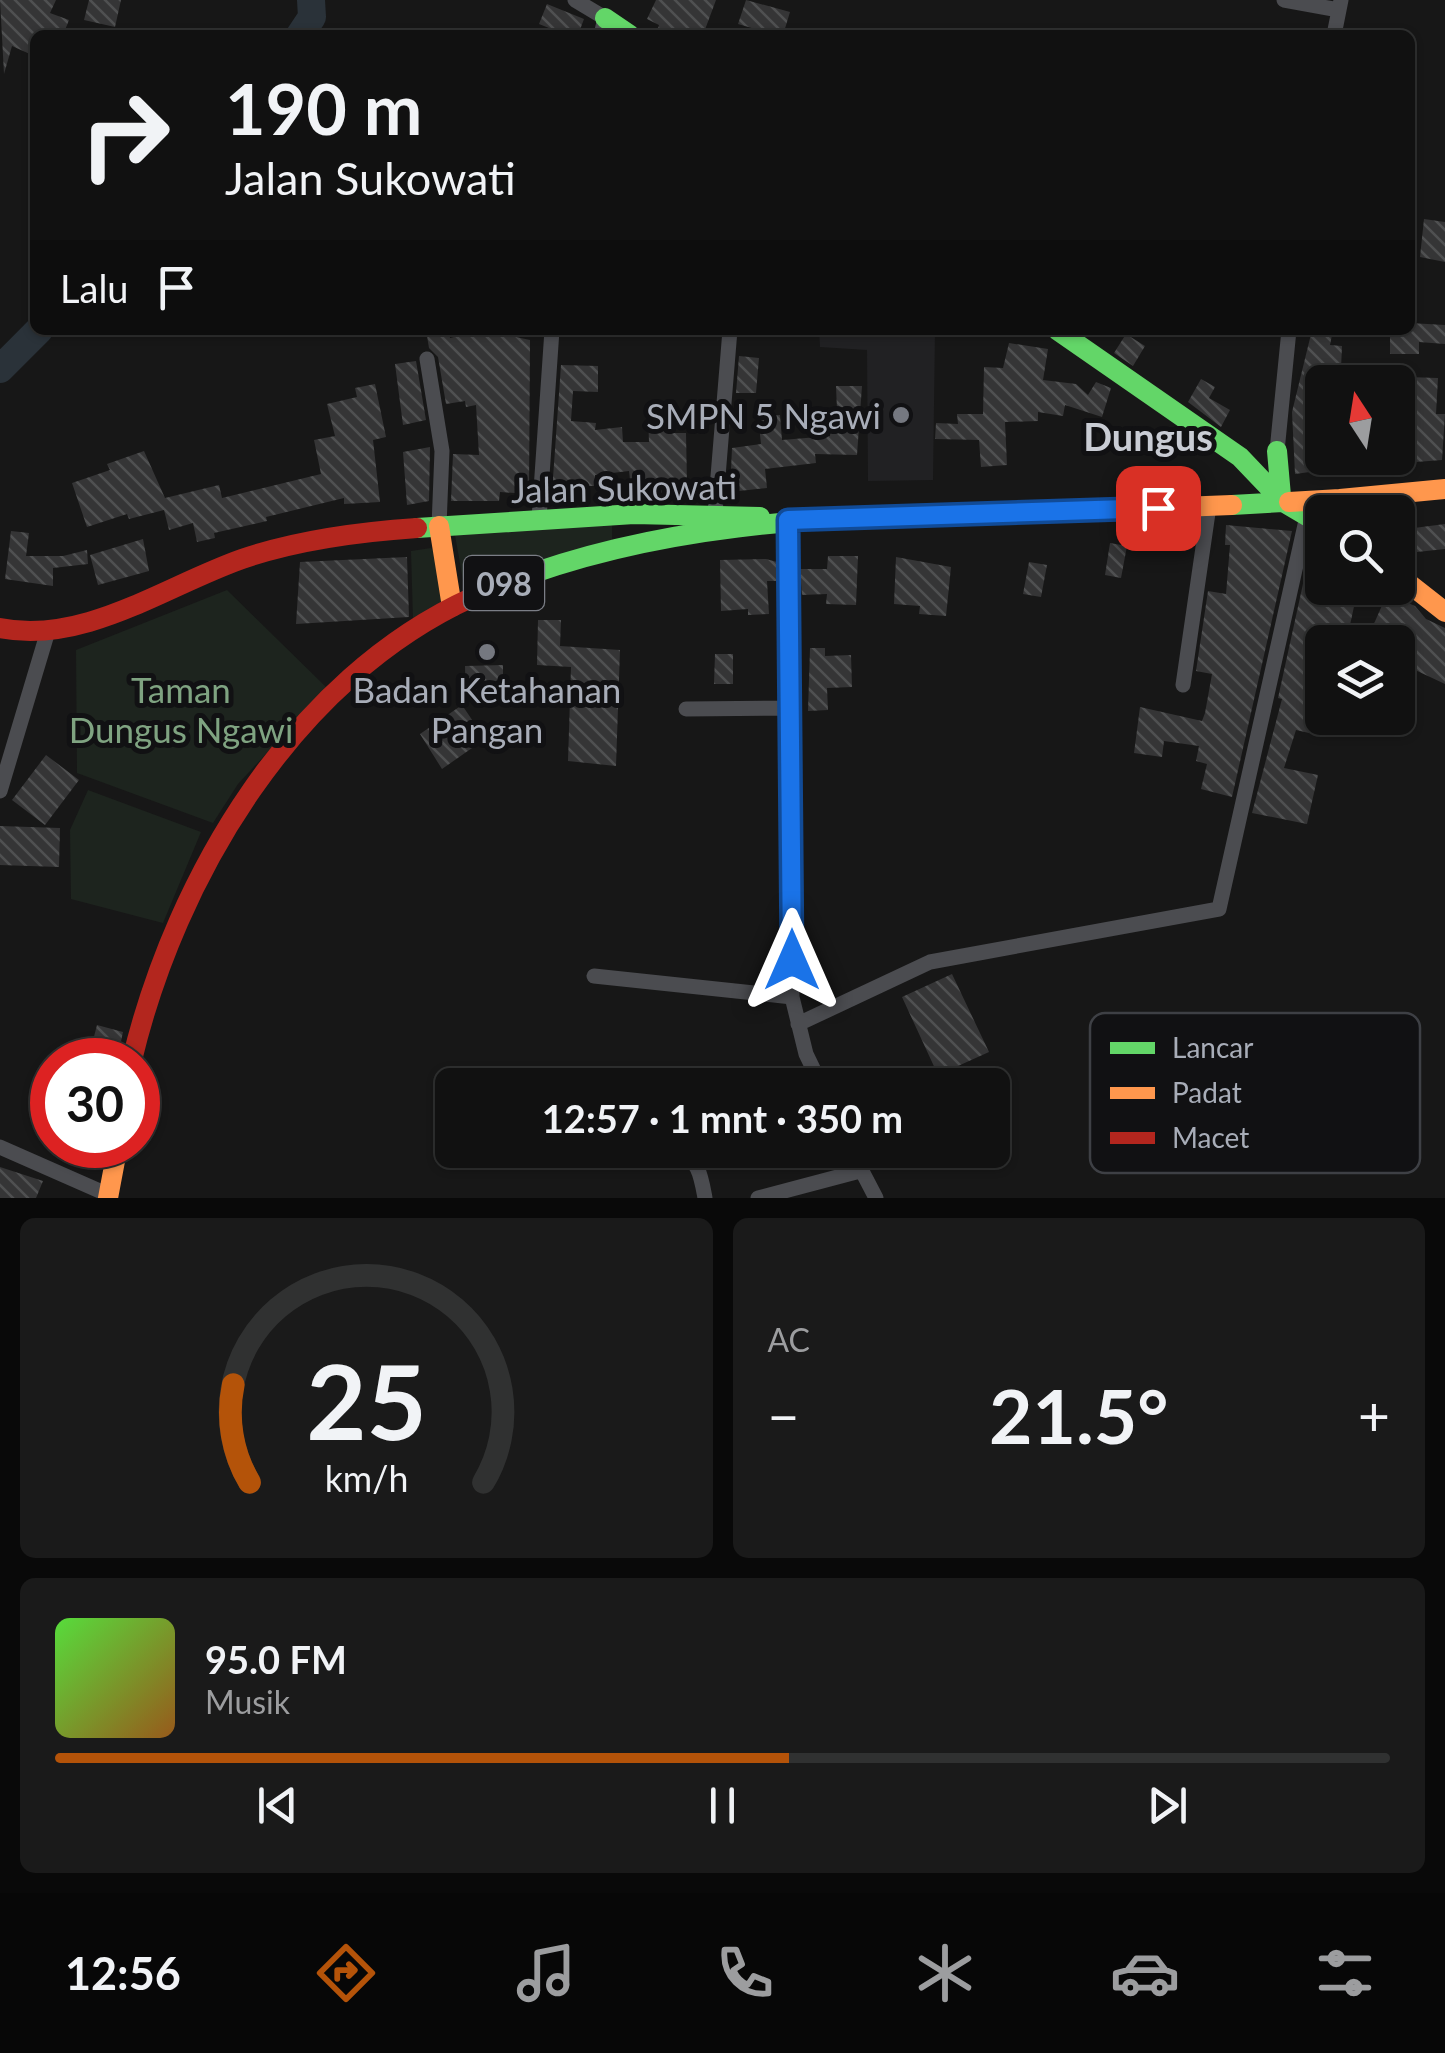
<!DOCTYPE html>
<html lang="id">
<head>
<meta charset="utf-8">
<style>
  body { margin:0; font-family:Lato,sans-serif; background:#1a1a1a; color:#f1f3f6; height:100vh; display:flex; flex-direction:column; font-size:38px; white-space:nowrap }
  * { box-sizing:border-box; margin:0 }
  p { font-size:32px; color:#9c9d9f }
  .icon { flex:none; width:55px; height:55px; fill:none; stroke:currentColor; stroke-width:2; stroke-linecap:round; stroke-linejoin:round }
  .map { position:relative; height:1198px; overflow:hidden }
  .sheet { display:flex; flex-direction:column; gap:20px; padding:20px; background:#090909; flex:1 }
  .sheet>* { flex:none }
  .guide { position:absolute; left:30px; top:30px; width:1385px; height:305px; border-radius:15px; box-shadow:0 2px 8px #0004,0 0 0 2px #303131; background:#111; color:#f1f3f6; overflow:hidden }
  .needle { width:65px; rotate:348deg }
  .fabs { position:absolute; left:1305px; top:365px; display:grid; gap:20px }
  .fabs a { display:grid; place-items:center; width:110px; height:110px; border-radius:15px; background:#111; box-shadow:0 2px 8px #0004,0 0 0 2px #303131; font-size:50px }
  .speed { position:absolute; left:30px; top:1038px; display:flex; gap:20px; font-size:50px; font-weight:700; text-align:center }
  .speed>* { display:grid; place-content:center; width:130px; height:130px; border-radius:50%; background:#111; box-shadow:0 2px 8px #0004,0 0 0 2px #303131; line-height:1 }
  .speed .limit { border:15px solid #d22; background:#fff; color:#111 }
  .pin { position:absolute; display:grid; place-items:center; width:85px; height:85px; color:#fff; margin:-42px; border-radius:20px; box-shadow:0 5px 15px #0006 }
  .me { position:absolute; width:110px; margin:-55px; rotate:0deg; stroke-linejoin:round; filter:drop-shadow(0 0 8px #0008) }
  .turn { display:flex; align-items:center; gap:35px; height:210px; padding:0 30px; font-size:45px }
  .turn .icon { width:130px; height:130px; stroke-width:2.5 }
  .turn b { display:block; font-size:70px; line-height:85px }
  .then { display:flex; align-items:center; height:95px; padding:0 30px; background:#0003; gap:20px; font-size:38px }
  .big { font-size:75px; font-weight:700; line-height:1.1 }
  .sheet .widget { flex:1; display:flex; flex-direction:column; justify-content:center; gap:15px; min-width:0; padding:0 35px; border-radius:15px; background:#1a1a1a }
  .sheet .dial { align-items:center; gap:0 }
  .dial svg { height:260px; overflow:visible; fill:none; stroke:#303131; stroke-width:7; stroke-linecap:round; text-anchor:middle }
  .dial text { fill:#f1f3f6; stroke:none }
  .song { display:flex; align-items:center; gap:30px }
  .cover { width:120px; height:120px; border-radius:15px; background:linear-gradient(135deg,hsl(110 70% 55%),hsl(30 70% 35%)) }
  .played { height:10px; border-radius:5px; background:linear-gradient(90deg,#b45309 55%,#303131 55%) }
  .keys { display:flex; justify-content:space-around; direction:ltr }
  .heat { display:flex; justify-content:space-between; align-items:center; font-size:55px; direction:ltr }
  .sheet .tiles { flex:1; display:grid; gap:20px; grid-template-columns:1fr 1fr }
  .widget:last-child { grid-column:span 2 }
  .trip { position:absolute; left:435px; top:1068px; width:575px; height:100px; border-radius:15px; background:#111; box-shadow:0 2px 8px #0004,0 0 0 2px #303131; font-weight:700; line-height:100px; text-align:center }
  .dock { display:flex; height:160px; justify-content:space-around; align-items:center; background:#070707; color:#9c9d9f }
  .dock .icon { width:70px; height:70px }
  .dock .on { color:#b45309 }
  .dock b { font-size:45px; color:#f1f3f6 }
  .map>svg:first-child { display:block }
  .built { fill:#212123 }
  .green { fill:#1d241e }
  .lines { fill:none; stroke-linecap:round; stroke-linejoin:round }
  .river { stroke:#2a3239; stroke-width:28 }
  .building { fill:url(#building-back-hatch) }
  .street { stroke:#4b4c50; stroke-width:15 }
  .fast { stroke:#63d668; stroke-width:20 }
  .slow { stroke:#ff974d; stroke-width:20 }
  .jam { stroke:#b3261e; stroke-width:20 }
  .route-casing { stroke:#114b97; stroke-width:25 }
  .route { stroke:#1a73e8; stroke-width:18 }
  .poi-dot { fill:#757880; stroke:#111113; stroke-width:4 }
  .labels { text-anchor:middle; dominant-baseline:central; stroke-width:10; stroke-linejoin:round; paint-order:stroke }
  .shield { fill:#111113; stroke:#7b7e86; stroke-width:2.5 }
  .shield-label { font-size:32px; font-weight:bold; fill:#a8adb8 }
  .poi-label { font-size:35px; fill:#a8adb8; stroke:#111113; text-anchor:end }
  .street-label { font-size:35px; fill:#a8adb8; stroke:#111113 }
  .park-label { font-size:35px; fill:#7fa381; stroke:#111113 }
  .neighbourhood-label { font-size:38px; font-weight:bold; fill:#c9ccd4; stroke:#111113 }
  .key { fill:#111113; stroke:#3e4045; stroke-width:2.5 }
  .key-label { font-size:28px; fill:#a8adb8 }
</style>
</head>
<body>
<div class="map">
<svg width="1445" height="1198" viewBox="0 0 1445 1198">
  <defs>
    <pattern id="building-back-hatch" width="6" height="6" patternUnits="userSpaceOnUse" patternTransform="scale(2.5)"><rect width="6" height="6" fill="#353536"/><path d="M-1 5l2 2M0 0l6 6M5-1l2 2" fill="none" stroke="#4f5051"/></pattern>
  </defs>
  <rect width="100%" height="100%" fill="#171717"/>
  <!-- built -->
  <path class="built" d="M 819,330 L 935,330 L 933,480 L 868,481 L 867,350 L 820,347 Z"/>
  <!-- green -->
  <path class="green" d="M 612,523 L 612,541 L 465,592 L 455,535 Z
    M 431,548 C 443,563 445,591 439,610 L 413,620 L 411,551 Z
    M 227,590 L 327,688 L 238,784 L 213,823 L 77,773 L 76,650 Z
    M 88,790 L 201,832 L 163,923 L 71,899 L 70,830 Z"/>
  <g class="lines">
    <!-- river -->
    <path class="river" d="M 300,35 L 312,17 L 311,0
      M 0,369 L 39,330"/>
  </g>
  <!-- building -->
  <path class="building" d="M 0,0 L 56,0 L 50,13 L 69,20 L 63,35 L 35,35 L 32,55 L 12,46 L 4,74 Z
    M 89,0 L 121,0 L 115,27 L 84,20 Z
    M 656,0 L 716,0 L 703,35 L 656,35 L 659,25 L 647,19 Z
    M 746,0 L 790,12 L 783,35 L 761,35 L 762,31 L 738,24 Z
    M 547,4 L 584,19 L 578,35 L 552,35 L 554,30 L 539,24 Z
    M 1424,219 L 1445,222 L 1445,262 L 1420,257 Z
    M 1410,323 L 1445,325 L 1445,344 L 1419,342 L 1419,354 L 1390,354 L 1390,330 L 1410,330 Z
    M 426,330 L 449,330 L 450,338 L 483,330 L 530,340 L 529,494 L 500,492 L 499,501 L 451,501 L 453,454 L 479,455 L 476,405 L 466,407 L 465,401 L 446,404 L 438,357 L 429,348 Z
    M 1312,330 L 1333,330 L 1330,345 L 1342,346 L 1341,369 L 1319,365 L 1316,395 L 1322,395 L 1322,458 L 1354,458 L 1354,466 L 1295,474 L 1292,412 Z
    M 1126,334 L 1145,346 L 1133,366 L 1114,353 Z
    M 1009,343 L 1048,349 L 1043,380 L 1076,384 L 1088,395 L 1096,382 L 1111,388 L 1102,417 L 1065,405 L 1063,416 L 1038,412 L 1038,421 L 1005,422 L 1007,465 L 981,467 L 979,440 L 935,439 L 936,423 L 958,424 L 957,414 L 983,414 L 984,367 L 1003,368 Z
    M 739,356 L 759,358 L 756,393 L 736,393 Z
    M 416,361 L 426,420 L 403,425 L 395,364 Z
    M 561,365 L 598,366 L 598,392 L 573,391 L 571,421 L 596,423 L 595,430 L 622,427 L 623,442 L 649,442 L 648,414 L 671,413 L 672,433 L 686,433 L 687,483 L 674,483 L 675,494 L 632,497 L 629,471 L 595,475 L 595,486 L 571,486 L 571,493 L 552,492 Z
    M 1407,377 L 1438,378 L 1436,414 L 1445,414 L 1442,460 L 1416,462 L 1411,411 L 1398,406 L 1398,382 L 1406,382 Z
    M 1201,379 L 1215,387 L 1209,398 L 1230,410 L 1221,427 L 1188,402 Z
    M 375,384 L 386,437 L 373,440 L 380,502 L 344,504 L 344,498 L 266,517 L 267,521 L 214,533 L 215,538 L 197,542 L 193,523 L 169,530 L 164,510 L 129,519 L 127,514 L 87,527 L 72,483 L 110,470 L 107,464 L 144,451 L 165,498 L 219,485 L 222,498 L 321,474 L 314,440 L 335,436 L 327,404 L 357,397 L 355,388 Z
    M 836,386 L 862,386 L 857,455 L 815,454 L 816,463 L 765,469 L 767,488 L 730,492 L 732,448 L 761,444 L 758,416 L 780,415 L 782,440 L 830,436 L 832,410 L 837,410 Z
    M 430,447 L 429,501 L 407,505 L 403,452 Z
    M 1445,524 L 1445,549 L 1417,552 L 1414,528 Z
    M 1226,525 L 1292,531 L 1232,797 L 1201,789 L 1207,764 L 1196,761 L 1199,746 L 1164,741 L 1162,757 L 1134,753 L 1140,707 L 1202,721 L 1205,713 L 1212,674 L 1196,671 L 1208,591 L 1226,594 L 1230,545 L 1225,545 Z
    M 11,531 L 29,533 L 26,556 L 63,556 L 87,550 L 88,564 L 53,568 L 53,586 L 5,579 Z
    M 143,539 L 149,571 L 98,585 L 90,555 Z
    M 1110,543 L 1127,546 L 1121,578 L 1105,575 Z
    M 828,556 L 858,556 L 856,605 L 826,604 L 827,594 L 802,595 L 800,569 L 827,569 Z
    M 407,557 L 409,617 L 296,624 L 300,562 Z
    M 896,557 L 951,567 L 946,616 L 919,614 L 920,606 L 894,604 Z
    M 766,559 L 777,562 L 777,581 L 767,581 L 769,614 L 748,615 L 748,609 L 721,611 L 720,560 Z
    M 1308,561 L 1322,563 L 1322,588 L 1358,588 L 1350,625 L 1339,623 L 1335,642 L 1322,642 L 1322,660 L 1319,659 L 1305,700 L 1322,704 L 1326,718 L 1322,736 L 1296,730 L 1284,768 L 1318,775 L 1307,824 L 1252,813 L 1282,699 L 1278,698 Z
    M 1029,562 L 1047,565 L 1041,597 L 1023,594 Z
    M 1387,594 L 1415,606 L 1426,619 L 1445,628 L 1445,684 L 1398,662 L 1398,642 L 1366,642 Z
    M 538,620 L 561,620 L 560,646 L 620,650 L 616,766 L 568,761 L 571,667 L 537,665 Z
    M 810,648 L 825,648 L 825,656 L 851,655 L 852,687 L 827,688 L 828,710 L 808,711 Z
    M 715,654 L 733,654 L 733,684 L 714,684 Z
    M 503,665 L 503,700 L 466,700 L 465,666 Z
    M 462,705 L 485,739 L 442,769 L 420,734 Z
    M 46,755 L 79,780 L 45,825 L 12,800 Z
    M 0,826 L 60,828 L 59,867 L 0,865 Z
    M 952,974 L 989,1052 L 938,1075 L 902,997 Z
    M 97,1025 L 123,1032 L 117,1060 L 88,1060 Z
    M 0,1167 L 43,1181 L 36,1198 L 0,1198 Z"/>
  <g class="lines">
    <!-- street -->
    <path class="street" d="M 575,0 L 605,18 L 601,35
      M 1284,0 L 1339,10
      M 1334,35 L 1341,0
      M 427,359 L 442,451 L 439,526
      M 1277,451 L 1289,330
      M 715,513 L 730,330
      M 539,519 L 552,330
      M 788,519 L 792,997 L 806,1054 L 821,1085
      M 1183,685 L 1209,506
      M 686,709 L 792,708
      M 0,791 L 48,631
      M 594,976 L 792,997
      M 798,1024 L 930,962 L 1219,909 L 1307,516
      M 578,1085 L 579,1082
      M 0,1147 L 109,1195
      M 676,1150 C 699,1159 701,1176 705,1198
      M 851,1150 L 876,1198
      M 758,1198 L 860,1171"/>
    <!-- fast -->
    <path class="fast" d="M 605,18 L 630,35
      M 1057,330 L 1240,457 L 1283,502 L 1322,525
      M 1277,451 L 1281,496
      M 1232,505 L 1283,502
      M 417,528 L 634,514 L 760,517
      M 473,597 C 671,508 889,517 1102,510"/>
    <!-- slow -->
    <path class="slow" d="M 1340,499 L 1445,489
      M 1289,502 L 1340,499
      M 1102,510 L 1232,505
      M 439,526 L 452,607
      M 1398,575 L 1445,612
      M 108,1198 L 118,1145"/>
    <!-- jam -->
    <path class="jam" d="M 0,628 C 84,645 165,586 242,559 C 297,540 358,532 417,528
      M 132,1060 C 176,876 294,678 473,597"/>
  </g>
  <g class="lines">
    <!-- route casing -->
    <g class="route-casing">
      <path id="route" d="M 792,960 L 788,520 L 1158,508"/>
    </g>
    <!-- route -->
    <use href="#route" class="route"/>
  </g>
  <!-- markers -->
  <g class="poi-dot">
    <circle cx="901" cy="415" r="10"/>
    <circle cx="487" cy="652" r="10"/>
  </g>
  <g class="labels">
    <!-- shield labels -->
    <rect class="shield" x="464" y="556" width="80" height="54" rx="8"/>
    <g class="shield-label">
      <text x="504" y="583">098</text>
    </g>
    <!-- poi labels -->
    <g class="poi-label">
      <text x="881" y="415">SMPN 5 Ngawi</text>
      <text x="487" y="689" text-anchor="middle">Badan Ketahanan<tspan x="487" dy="40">Pangan</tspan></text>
    </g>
    <!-- street labels -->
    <g class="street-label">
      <text transform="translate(624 487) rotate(-1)">Jalan Sukowati</text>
    </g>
    <!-- park labels -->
    <g class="park-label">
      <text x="181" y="689">Taman<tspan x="181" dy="40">Dungus Ngawi</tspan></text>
    </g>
    <!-- neighbourhood labels -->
    <g class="neighbourhood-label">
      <text x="1148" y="436">Dungus</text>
    </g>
  </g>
  <!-- legend -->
  <rect x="1090" y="1013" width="330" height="160" rx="15" class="key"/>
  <rect x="1110" y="1042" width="45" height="12" fill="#63d668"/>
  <rect x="1110" y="1087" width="45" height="12" fill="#ff974d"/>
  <rect x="1110" y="1132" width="45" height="12" fill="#b3261e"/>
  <g class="key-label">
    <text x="1172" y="1058">Lancar</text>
    <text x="1172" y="1103">Padat</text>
    <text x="1172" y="1148">Macet</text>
  </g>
</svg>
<div class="fabs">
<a><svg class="needle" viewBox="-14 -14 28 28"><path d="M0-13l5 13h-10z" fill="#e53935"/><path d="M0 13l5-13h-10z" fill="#9c9d9f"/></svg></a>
<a><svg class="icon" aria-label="search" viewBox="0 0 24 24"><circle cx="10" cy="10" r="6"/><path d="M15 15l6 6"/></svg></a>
<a><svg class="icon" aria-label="layers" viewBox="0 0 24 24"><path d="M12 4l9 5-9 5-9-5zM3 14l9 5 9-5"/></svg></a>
</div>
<div class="speed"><div class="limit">30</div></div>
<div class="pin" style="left:1158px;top:508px;background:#d93025"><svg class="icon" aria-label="arrive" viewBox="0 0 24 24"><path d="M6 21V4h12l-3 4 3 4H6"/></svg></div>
<svg class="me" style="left:792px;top:960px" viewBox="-20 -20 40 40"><path d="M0-17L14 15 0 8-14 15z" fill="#1a73e8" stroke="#fff" stroke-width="4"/></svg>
<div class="trip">12:57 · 1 mnt · 350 m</div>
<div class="guide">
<div class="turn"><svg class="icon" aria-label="right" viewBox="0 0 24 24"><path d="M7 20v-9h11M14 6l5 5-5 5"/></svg><div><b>190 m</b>Jalan Sukowati</div></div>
<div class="then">Lalu<svg class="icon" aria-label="arrive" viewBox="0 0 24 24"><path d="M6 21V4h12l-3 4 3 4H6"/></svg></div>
</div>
</div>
<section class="sheet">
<div class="tiles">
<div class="widget dial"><svg viewBox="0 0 100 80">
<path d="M14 69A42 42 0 1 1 86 69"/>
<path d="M14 69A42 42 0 0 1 9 39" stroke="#b45309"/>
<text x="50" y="56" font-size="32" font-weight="700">25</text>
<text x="50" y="72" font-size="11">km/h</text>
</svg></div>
<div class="widget"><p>AC</p>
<div class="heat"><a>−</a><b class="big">21.5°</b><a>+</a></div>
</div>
<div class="widget">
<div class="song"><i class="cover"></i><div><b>95.0 FM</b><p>Musik</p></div></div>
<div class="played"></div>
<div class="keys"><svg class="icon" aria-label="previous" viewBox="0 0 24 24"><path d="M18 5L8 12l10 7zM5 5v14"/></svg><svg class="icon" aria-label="pause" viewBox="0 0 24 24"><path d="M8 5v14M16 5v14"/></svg><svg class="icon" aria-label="next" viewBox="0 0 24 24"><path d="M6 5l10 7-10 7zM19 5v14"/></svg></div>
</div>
</div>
</section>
<nav class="dock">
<b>12:56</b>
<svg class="icon on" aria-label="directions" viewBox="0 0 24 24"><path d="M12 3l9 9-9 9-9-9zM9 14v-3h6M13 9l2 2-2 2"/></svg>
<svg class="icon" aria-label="music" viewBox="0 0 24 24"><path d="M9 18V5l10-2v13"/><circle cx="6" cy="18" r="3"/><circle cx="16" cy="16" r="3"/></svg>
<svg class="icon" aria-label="phone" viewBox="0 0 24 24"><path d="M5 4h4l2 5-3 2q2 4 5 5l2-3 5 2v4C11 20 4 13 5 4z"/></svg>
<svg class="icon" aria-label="climate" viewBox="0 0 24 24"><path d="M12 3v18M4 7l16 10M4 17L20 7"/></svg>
<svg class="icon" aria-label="car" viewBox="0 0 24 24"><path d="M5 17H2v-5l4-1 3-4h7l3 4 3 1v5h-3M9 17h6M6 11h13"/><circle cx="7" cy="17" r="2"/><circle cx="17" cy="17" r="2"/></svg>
<svg class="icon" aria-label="filters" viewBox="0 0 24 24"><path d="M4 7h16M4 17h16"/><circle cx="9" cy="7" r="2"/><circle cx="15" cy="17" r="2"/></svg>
</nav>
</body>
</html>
